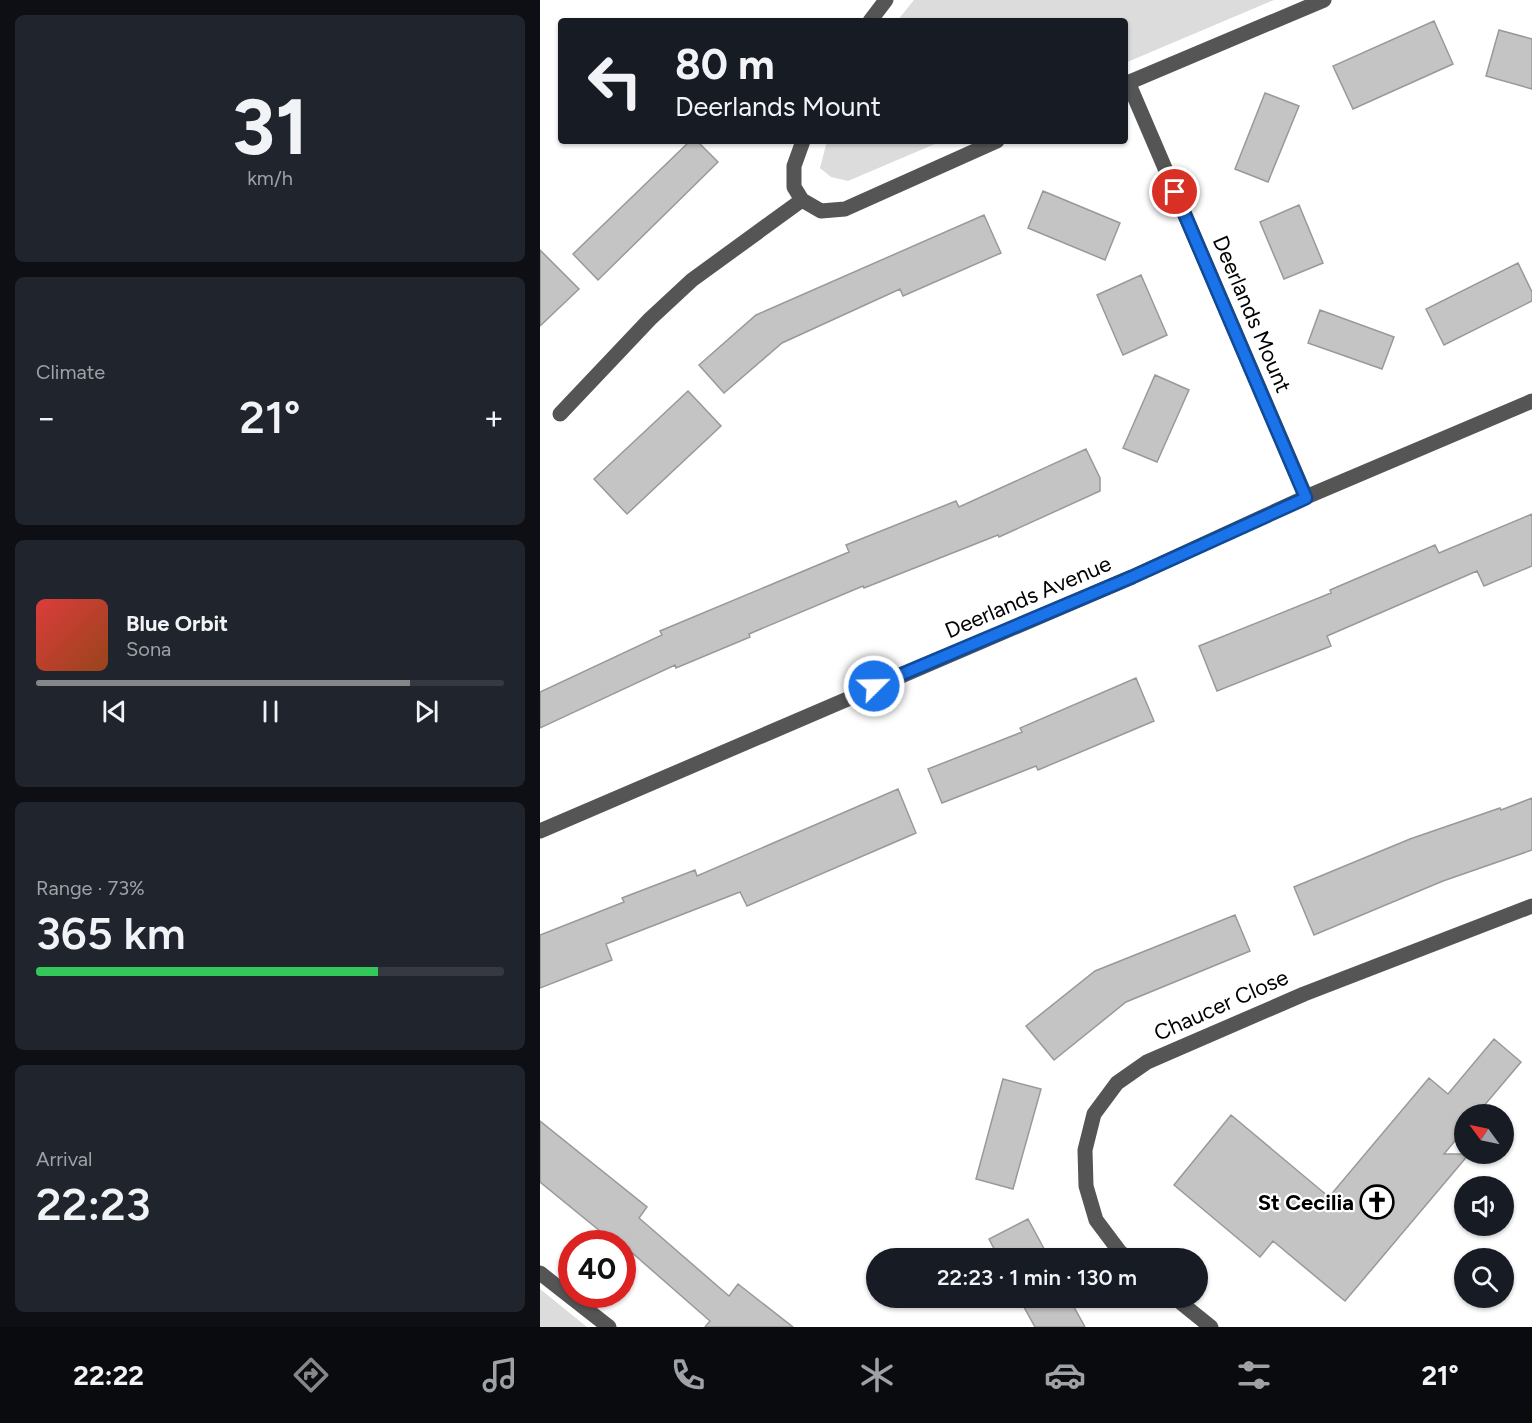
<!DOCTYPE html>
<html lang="en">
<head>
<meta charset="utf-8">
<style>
  body { margin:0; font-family:Figtree,sans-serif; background:#20242c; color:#f1f3f6; height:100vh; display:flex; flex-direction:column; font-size:22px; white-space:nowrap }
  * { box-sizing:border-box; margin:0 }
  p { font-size:20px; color:#9ea1a6 }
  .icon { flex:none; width:33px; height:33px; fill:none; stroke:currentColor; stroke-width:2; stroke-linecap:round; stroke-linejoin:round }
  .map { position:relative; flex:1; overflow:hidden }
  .details { display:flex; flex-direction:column; gap:15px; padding:15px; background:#0d0f14; width:540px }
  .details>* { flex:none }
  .top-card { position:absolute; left:18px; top:18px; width:570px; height:126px; border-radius:6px; box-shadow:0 2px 4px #0004; background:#171b24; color:#f1f3f6; overflow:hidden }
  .needle { width:39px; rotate:303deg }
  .buttons { position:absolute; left:914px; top:1104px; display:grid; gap:12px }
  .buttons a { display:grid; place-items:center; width:60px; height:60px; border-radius:50%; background:#171b24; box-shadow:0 2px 4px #0004; font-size:30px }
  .speed { position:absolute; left:18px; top:1230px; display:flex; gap:12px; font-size:30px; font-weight:700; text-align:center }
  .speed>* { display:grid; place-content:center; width:78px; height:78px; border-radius:50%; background:#171b24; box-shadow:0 2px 4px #0004; line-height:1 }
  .speed .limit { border:9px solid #d22; background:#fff; color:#111 }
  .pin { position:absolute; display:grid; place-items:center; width:51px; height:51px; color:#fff; margin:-26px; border:3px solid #fff; border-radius:50%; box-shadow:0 2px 6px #0007 }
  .me { position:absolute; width:66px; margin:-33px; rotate:67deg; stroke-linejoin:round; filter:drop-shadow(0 0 4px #0008) }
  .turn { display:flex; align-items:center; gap:21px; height:126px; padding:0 18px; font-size:27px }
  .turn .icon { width:78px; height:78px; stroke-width:2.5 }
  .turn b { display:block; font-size:42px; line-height:51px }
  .big { font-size:45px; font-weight:600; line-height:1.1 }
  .details .tile { flex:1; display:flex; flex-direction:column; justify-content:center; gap:9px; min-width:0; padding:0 21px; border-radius:9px; background:#20242c }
  .details .dial { align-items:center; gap:0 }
  .dial b { font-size:78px; line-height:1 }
  .song { display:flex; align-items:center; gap:18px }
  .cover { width:72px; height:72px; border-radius:9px; background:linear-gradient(135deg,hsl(0 70% 55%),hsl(20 70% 35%)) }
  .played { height:6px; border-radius:3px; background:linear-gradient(90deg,#858687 80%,#363941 80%) }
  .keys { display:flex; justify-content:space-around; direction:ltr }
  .heat { display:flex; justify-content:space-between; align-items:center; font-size:33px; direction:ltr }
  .charge { height:9px; border-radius:4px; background:linear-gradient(90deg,#34c759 73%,#363941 0) }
  .trip { position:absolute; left:326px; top:1248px; width:342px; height:60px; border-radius:30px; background:#171b24; box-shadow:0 2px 4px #0004; font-weight:600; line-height:60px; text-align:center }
  .dock { display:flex; height:96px; justify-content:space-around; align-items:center; background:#090b0e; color:#9ea1a6 }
  .dock .icon { width:42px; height:42px }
  .dock .on { color:#858687 }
  .dock b { font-size:27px; color:#f1f3f6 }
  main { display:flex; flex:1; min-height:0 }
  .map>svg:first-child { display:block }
  .green { fill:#dcdcdc }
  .building { fill:#c4c4c4; stroke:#999; stroke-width:1.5 }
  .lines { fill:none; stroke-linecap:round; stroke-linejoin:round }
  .minor { stroke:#555; stroke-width:15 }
  .route-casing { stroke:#114b97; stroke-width:15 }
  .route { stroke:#1a73e8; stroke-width:10 }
  .labels { text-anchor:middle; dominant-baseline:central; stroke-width:4.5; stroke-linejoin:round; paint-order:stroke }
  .street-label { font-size:22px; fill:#000; stroke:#fff }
  .poi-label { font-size:22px; font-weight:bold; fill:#000; stroke:#fff; text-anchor:end }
</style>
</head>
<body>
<main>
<section class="details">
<div class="tile dial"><b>31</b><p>km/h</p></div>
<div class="tile"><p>Climate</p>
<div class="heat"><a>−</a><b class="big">21°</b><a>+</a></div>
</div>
<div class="tile">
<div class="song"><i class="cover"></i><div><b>Blue Orbit</b><p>Sona</p></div></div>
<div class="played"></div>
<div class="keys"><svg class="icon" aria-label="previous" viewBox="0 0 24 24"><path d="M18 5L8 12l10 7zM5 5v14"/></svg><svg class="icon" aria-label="pause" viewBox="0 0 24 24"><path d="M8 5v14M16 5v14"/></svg><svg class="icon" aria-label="next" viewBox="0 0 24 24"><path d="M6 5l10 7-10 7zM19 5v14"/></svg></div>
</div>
<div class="tile"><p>Range · 73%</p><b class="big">365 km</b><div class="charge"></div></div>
<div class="tile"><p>Arrival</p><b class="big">22:23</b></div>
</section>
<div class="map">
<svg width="992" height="1327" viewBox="0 0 992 1327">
  <rect width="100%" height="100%" fill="#fff"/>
  <!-- green -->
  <path class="green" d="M 374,0 L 734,0 L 585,63 L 585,21 L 357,21 Z
    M 287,141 L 402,141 L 308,181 L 291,177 L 280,168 Z
    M 0,1289 L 47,1327 L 0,1327 Z"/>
  <!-- building -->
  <path class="building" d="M 894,21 L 913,64 L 813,109 L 793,66 Z
    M 959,30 L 992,39 L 992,89 L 946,76 Z
    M 725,93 L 759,106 L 728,182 L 695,169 Z
    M 150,141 L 157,141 L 178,162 L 58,280 L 33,254 Z
    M 503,191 L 580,223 L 565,260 L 488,228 Z
    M 759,205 L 783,263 L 744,279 L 720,222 Z
    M 444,215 L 461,253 L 363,296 L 360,289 L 242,343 L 184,393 L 159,365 L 216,315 Z
    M 0,250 L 39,289 L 0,326 Z
    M 978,263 L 992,292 L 992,301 L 904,345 L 886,309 Z
    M 601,275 L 627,335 L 583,355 L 557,295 Z
    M 780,310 L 854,337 L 842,369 L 768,343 Z
    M 615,375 L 649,390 L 617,462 L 583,448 Z
    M 148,391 L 181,426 L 87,514 L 54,479 Z
    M 546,449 L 560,478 L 560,491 L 459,537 L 458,535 L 324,588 L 323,586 L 209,634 L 210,637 L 136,668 L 135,665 L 0,728 L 0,692 L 122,635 L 120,631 L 309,552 L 306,545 L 416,501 L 419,507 Z
    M 992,514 L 992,566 L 944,586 L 937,571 L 787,636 L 791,646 L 677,691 L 659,646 L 791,593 L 790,590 L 895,545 L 899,553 Z
    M 596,678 L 614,721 L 498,770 L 496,766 L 402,803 L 388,769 L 482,732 L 480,728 Z
    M 358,789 L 376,833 L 207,906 L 200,892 L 66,944 L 72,960 L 0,988 L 0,935 L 84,902 L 82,898 L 155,870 L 157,876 Z
    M 992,798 L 992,850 L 903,881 L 774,935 L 754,887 L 870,839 L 960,808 L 961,810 Z
    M 695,915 L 710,951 L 586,1002 L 514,1060 L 486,1026 L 555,971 Z
    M 954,1039 L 981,1062 L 937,1114 L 924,1114 L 924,1130 L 904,1154 L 929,1154 L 805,1301 L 733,1241 L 720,1257 L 634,1185 L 691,1115 L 789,1197 L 889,1078 L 908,1094 Z
    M 463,1079 L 501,1089 L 473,1189 L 436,1179 Z
    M 0,1121 L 107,1207 L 99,1218 L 189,1296 L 198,1284 L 253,1327 L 165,1327 L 170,1321 L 82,1244 L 76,1244 L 0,1182 Z
    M 488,1219 L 509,1258 L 459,1258 L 449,1239 Z
    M 479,1298 L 529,1298 L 545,1327 L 495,1327 Z"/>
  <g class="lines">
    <!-- minor -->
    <path class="minor" d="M 330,21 L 346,0
      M 588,82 L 766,497
      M 585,84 L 784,0
      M 263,141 L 254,166 L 254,187 L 262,200 L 281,211 L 305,209 L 457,141
      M 20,414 L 110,319 L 152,280 L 262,200
      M 0,831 L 592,577 L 766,497 L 992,401
      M 588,1258 L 580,1252 L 556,1220 L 546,1186 L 545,1150 L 554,1114 L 577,1083 L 607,1062 L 764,994 L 992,906
      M 0,1273 L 69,1327
      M 635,1298 L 671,1327"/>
  </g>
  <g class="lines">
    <!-- route casing -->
    <g class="route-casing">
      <path id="route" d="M 334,686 L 592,577 L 766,498 L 635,192"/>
    </g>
    <!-- route -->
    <use href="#route" class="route"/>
  </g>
  <!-- icons -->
  <defs>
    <g id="church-ring" transform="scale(1.725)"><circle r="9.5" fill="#fff" stroke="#000" stroke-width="1.5"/><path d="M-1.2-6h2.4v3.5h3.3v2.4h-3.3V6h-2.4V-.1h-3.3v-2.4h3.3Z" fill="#000"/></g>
  </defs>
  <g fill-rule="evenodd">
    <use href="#church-ring" x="837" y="1202"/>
  </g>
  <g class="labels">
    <!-- street labels -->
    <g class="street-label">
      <text transform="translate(712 314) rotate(67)">Deerlands Mount</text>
      <text transform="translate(488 597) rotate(-23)">Deerlands Avenue</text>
      <text transform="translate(681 1005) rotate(-24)">Chaucer Close</text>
    </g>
    <!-- poi labels -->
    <g class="poi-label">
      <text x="814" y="1202">St Cecilia</text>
    </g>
  </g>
</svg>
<div class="buttons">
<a><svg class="needle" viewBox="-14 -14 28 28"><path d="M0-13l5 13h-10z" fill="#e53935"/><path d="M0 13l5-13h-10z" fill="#9ea1a6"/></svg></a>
<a><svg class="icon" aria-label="sound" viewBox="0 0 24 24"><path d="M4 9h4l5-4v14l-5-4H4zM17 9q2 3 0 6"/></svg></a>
<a><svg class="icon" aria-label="search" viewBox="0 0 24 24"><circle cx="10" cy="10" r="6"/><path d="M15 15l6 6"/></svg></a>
</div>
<div class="speed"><div class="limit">40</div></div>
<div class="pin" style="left:635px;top:192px;background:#d93025"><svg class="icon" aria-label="arrive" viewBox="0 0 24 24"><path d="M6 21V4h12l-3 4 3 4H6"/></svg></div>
<svg class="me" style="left:334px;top:686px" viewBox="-20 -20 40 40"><circle r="17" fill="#1a73e8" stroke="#fff" stroke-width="3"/><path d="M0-11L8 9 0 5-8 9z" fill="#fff"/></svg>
<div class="trip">22:23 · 1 min · 130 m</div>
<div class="top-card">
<div class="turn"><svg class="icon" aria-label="left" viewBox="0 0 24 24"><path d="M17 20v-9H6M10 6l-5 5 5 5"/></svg><div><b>80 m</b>Deerlands Mount</div></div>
</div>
</div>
</main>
<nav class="dock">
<b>22:22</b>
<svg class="icon on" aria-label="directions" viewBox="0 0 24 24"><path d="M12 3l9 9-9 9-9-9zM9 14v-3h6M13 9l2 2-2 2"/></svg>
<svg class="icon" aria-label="music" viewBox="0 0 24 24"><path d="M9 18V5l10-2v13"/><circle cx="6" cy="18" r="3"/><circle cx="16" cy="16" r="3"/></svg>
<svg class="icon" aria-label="phone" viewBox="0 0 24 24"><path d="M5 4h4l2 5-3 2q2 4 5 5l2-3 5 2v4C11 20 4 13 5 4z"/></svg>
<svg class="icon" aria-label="climate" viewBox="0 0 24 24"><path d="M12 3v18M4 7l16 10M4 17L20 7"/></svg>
<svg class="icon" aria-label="car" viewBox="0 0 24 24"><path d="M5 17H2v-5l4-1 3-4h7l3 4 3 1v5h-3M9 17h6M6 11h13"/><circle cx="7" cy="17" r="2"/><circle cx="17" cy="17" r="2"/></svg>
<svg class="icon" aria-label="filters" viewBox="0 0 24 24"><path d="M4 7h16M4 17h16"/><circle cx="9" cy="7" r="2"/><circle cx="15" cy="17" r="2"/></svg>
<b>21°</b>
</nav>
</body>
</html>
